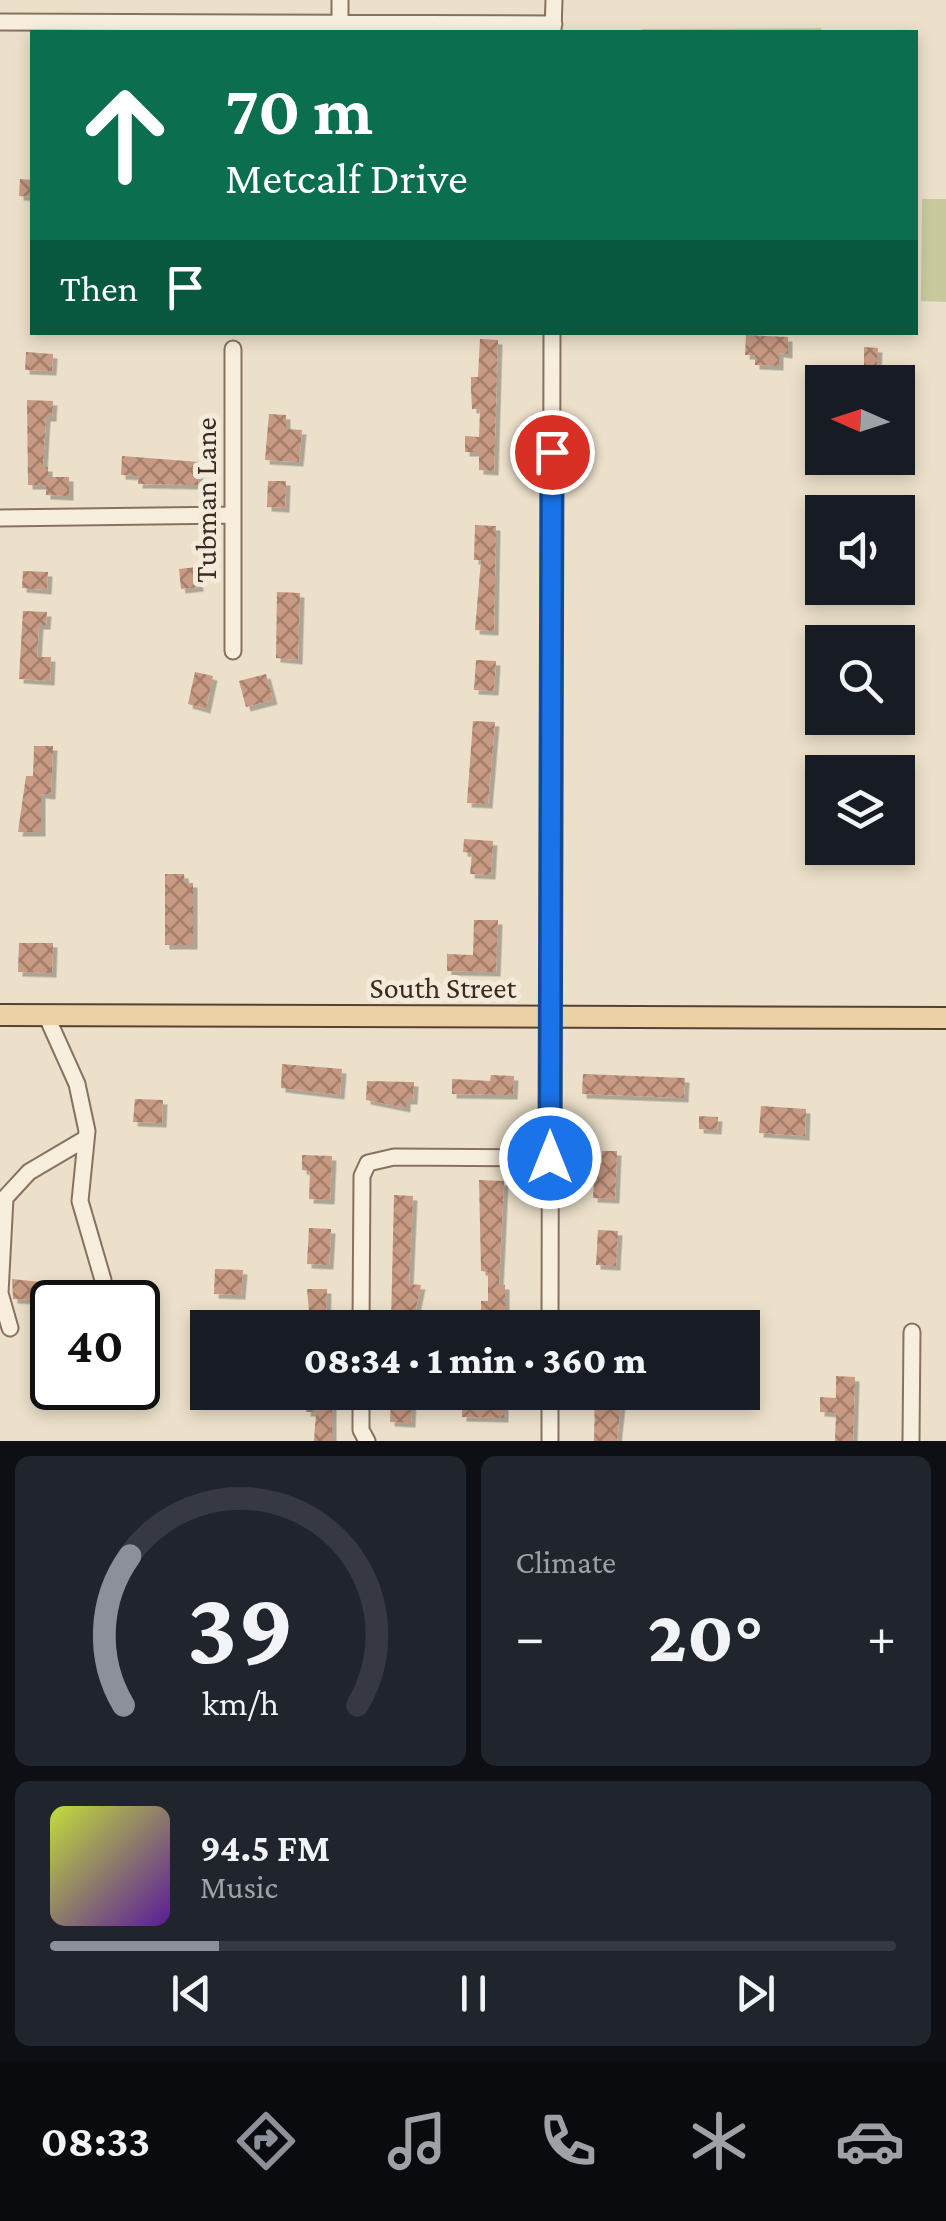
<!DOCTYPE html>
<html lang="en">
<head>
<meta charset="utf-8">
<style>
  body { margin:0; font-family:"Crimson Pro",serif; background:#20242c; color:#f1f3f6; height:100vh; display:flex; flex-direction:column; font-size:38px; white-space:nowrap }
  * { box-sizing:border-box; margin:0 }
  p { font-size:32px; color:#9ea1a6 }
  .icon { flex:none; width:55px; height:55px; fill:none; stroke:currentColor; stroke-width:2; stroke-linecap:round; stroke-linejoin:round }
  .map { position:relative; height:1441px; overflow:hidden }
  .details { display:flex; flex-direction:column; gap:15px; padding:15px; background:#0d0f14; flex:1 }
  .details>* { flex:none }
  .hud { position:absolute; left:30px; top:30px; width:888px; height:305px; border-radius:0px; box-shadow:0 5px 15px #0003; background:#0b6e4f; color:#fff; overflow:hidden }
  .needle { width:65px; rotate:273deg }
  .tools { position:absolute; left:805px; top:365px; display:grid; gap:20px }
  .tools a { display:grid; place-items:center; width:110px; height:110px; border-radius:0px; background:#171b24; box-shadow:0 5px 15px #0003; font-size:50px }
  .speed { position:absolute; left:30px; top:1280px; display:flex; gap:20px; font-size:50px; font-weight:700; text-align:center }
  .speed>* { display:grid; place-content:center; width:130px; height:130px; border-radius:50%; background:#171b24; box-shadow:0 5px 15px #0003; line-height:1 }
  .speed .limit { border:5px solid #111; border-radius:15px; background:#fff; color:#111 }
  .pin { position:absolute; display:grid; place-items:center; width:85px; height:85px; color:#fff; margin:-42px; border:5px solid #fff; border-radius:50%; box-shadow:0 2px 10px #0007 }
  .me { position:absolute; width:110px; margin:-55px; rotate:0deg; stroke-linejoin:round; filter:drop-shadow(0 0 8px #0008) }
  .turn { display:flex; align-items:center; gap:35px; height:210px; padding:0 30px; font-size:45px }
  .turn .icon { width:130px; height:130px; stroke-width:2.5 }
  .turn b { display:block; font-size:70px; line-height:85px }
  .then { display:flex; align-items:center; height:95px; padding:0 30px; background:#0003; gap:20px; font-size:38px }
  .big { font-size:75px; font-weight:800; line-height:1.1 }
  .details .tile { flex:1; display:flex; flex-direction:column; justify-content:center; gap:15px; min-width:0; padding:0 35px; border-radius:15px; background:#20242c }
  .details .dial { align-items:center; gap:0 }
  .dial svg { height:260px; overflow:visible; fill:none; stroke:#363941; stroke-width:7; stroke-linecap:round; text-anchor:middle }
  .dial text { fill:#f1f3f6; stroke:none }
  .song { display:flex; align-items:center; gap:30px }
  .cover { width:120px; height:120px; border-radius:15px; background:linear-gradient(135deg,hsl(70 70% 55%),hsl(270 70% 35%)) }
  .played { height:10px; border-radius:5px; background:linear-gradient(90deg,#8c9099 20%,#363941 20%) }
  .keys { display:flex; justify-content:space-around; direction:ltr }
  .heat { display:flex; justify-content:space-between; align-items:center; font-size:55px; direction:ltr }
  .details .tiles { flex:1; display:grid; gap:15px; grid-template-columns:1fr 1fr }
  .tile:last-child { grid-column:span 2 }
  .trip { position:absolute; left:190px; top:1310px; width:570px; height:100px; border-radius:0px; background:#171b24; box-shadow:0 5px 15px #0003; font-weight:800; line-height:100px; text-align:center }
  .tab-bar { display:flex; height:160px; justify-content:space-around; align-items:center; background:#090b0e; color:#9ea1a6 }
  .tab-bar .icon { width:70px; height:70px }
  .tab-bar .on { color:#8c9099 }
  .tab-bar b { font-size:45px; color:#f1f3f6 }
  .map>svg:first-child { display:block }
  .green { fill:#c8ca9e }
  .building { fill:url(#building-cross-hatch); filter:url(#shadow) }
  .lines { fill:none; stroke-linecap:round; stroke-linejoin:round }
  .minor-casing { stroke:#88725f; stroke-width:19 }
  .major-casing { stroke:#574133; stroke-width:24 }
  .minor { stroke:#f7eedd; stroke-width:15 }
  .major { stroke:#ecd1a6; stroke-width:20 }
  .route-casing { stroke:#114b97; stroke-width:25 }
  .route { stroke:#1a73e8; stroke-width:18 }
  .labels { text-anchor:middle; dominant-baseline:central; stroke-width:10; stroke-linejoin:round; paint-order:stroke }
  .street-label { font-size:30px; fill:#3a2c22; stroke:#f4ead9 }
</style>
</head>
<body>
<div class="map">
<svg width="946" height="1441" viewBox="0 0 946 1441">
  <defs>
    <pattern id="building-cross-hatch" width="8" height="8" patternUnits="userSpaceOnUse" patternTransform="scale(2.5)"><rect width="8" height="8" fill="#c89a83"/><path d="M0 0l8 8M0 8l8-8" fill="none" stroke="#a37e6b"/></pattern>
    <filter id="shadow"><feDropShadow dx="4.5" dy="4.5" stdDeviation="0" flood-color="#0004"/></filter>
  </defs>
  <rect width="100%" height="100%" fill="#ece0ca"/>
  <!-- green -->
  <path class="green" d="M 821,28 L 821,32 L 642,32 L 642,29 Z
    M 922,199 L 946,199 L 946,302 L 921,301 Z"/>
  <!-- building -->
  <path class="building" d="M 20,179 L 32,180 L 32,197 L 19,196 Z
    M 746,335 L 788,337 L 788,354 L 779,353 L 779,366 L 755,365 L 755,355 L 745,355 Z
    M 480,339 L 498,340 L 494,471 L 479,470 L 479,452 L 465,452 L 465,436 L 479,437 L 480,409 L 472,409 L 471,389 L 471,377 L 478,377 Z
    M 864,347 L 878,348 L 877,368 L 864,368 Z
    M 26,352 L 53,354 L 52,371 L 25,370 Z
    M 27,400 L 53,401 L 52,417 L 46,417 L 43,467 L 48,467 L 48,477 L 69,477 L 69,496 L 46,495 L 46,485 L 28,485 Z
    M 269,414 L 286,415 L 286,429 L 302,430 L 299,462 L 265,460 Z
    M 122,456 L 199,462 L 198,485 L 138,484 L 139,476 L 121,475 Z
    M 268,481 L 286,481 L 285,508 L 267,507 Z
    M 475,525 L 496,526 L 494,631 L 475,630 L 481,560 L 474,560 Z
    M 197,567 L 199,587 L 181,589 L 179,569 Z
    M 23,571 L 48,572 L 47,590 L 22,588 Z
    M 277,592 L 300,593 L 298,660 L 276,658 Z
    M 23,611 L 47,612 L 46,625 L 39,625 L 37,657 L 51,657 L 50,681 L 19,679 Z
    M 476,660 L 496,661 L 494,691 L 474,690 Z
    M 195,672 L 213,676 L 206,709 L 188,704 Z
    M 266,674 L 273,700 L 246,707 L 239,681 Z
    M 473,721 L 495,722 L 488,804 L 467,803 Z
    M 34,746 L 53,746 L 51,795 L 41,794 L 41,832 L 18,832 L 26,776 L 33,776 Z
    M 464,839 L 493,841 L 491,875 L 470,874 L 472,853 L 463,852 Z
    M 165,874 L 184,874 L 185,883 L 193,883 L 193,945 L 165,945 Z
    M 474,920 L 498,920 L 496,972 L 447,971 L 447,954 L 473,955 Z
    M 19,943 L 53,943 L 52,973 L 18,972 Z
    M 282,1064 L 342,1069 L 340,1095 L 281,1088 Z
    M 583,1074 L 685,1078 L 684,1098 L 582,1094 Z
    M 491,1075 L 514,1076 L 513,1095 L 452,1094 L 452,1079 L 490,1081 Z
    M 367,1081 L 414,1082 L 413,1100 L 406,1100 L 406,1108 L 366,1100 Z
    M 135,1099 L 163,1100 L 162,1123 L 133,1122 Z
    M 761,1106 L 806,1109 L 805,1136 L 759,1133 Z
    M 699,1116 L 718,1117 L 717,1130 L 699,1129 Z
    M 602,1151 L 617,1151 L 615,1199 L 593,1198 L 595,1163 L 602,1163 Z
    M 302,1155 L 332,1156 L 330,1200 L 309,1199 L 310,1171 L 302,1170 Z
    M 479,1180 L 504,1181 L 499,1285 L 505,1285 L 505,1320 L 481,1320 L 481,1301 L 488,1301 L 488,1272 L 481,1271 Z
    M 394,1195 L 413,1196 L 409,1284 L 421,1285 L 413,1323 L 391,1322 Z
    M 309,1228 L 331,1229 L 329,1265 L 307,1264 Z
    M 598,1230 L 618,1231 L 616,1266 L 596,1265 Z
    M 215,1269 L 243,1270 L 241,1295 L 214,1294 Z
    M 12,1279 L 88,1287 L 87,1302 L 13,1299 Z
    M 307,1289 L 327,1289 L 326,1322 L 310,1321 Z
    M 596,1311 L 614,1311 L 614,1328 L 596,1328 Z
    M 836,1376 L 855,1377 L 853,1441 L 835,1441 L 836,1413 L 820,1412 L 820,1397 L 836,1398 Z
    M 308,1392 L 332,1395 L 332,1441 L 314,1441 L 316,1412 L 306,1412 Z
    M 595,1392 L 612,1392 L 612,1402 L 621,1403 L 617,1441 L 594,1441 Z
    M 391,1395 L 412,1396 L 411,1423 L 390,1422 Z
    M 462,1396 L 504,1398 L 504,1418 L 462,1417 Z"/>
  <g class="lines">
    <!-- minor casing -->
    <g class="minor-casing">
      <path id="minor" d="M 340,0 L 340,24
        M 0,22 L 554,24
        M 553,32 L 554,0
        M 233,349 L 233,651
        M 0,518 L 232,515
        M 46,1015 L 77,1084 L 87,1131 L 80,1201 L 103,1280 L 99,1302
        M 10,1328 L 0,1293 L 5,1198 L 29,1172 L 85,1139
        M 361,1328 L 362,1176 L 368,1163 L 394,1157 L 550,1158
        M 550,1328 L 552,332
        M 41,1355 L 52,1350
        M 361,1392 L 361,1430 L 367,1441
        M 550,1441 L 550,1392
        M 911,1441 L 912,1332"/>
    </g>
    <!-- major casing -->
    <g class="major-casing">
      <path id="major" d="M 0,1015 L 946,1018"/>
    </g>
    <!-- minor -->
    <use href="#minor" class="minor"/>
    <!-- major -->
    <use href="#major" class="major"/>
  </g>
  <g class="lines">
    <!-- route casing -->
    <g class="route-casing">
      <path id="route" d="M 550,1158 L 552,452"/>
    </g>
    <!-- route -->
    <use href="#route" class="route"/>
  </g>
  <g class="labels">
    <!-- street labels -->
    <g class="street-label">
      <text transform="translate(205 500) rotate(-90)">Tubman Lane</text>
      <text x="443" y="987">South Street</text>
    </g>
  </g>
</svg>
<div class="tools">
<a><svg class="needle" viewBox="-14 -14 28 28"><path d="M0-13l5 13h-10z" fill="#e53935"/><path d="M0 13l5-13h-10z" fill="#9ea1a6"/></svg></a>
<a><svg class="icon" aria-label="sound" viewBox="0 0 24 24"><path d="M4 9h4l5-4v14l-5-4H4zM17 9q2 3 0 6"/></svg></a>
<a><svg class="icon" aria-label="search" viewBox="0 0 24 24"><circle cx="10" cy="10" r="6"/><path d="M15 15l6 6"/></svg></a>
<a><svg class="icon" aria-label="layers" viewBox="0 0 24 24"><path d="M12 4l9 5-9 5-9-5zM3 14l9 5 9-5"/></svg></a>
</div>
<div class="speed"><div class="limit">40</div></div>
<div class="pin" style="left:552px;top:452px;background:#d93025"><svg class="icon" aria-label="arrive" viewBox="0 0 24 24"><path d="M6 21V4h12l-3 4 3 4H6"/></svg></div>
<svg class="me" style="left:550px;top:1158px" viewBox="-20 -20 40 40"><circle r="17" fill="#1a73e8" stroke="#fff" stroke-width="3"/><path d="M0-11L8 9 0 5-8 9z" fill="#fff"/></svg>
<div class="trip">08:34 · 1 min · 360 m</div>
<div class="hud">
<div class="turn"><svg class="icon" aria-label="ahead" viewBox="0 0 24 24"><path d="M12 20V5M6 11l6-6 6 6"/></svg><div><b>70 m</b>Metcalf Drive</div></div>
<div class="then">Then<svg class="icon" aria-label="arrive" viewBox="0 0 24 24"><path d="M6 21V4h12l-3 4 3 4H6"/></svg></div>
</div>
</div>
<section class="details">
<div class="tiles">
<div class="tile dial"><svg viewBox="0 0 100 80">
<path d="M14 69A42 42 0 1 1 86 69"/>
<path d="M14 69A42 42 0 0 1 16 23" stroke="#8c9099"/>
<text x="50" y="56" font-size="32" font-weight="700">39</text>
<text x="50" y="72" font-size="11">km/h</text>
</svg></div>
<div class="tile"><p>Climate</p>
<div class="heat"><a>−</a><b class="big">20°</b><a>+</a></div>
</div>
<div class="tile">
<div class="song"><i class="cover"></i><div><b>94.5 FM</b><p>Music</p></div></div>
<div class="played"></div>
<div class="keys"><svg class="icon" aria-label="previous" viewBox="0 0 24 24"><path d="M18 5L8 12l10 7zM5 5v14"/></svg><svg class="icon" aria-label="pause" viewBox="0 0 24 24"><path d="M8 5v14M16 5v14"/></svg><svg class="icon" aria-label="next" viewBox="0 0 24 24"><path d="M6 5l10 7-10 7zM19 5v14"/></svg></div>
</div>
</div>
</section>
<nav class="tab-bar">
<b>08:33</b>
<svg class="icon on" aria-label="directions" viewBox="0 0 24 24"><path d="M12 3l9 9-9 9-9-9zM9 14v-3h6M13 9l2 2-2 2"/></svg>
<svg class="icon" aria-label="music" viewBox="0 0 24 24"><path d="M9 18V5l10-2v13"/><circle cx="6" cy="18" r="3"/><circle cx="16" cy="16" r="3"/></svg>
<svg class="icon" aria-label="phone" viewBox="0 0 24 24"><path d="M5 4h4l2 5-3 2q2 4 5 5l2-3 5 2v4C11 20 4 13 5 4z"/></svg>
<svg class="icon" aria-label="climate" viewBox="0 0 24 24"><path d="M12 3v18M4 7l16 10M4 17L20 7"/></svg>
<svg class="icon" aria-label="car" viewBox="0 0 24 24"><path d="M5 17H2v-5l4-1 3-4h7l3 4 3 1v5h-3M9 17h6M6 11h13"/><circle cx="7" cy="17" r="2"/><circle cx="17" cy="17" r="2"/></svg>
</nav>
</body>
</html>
